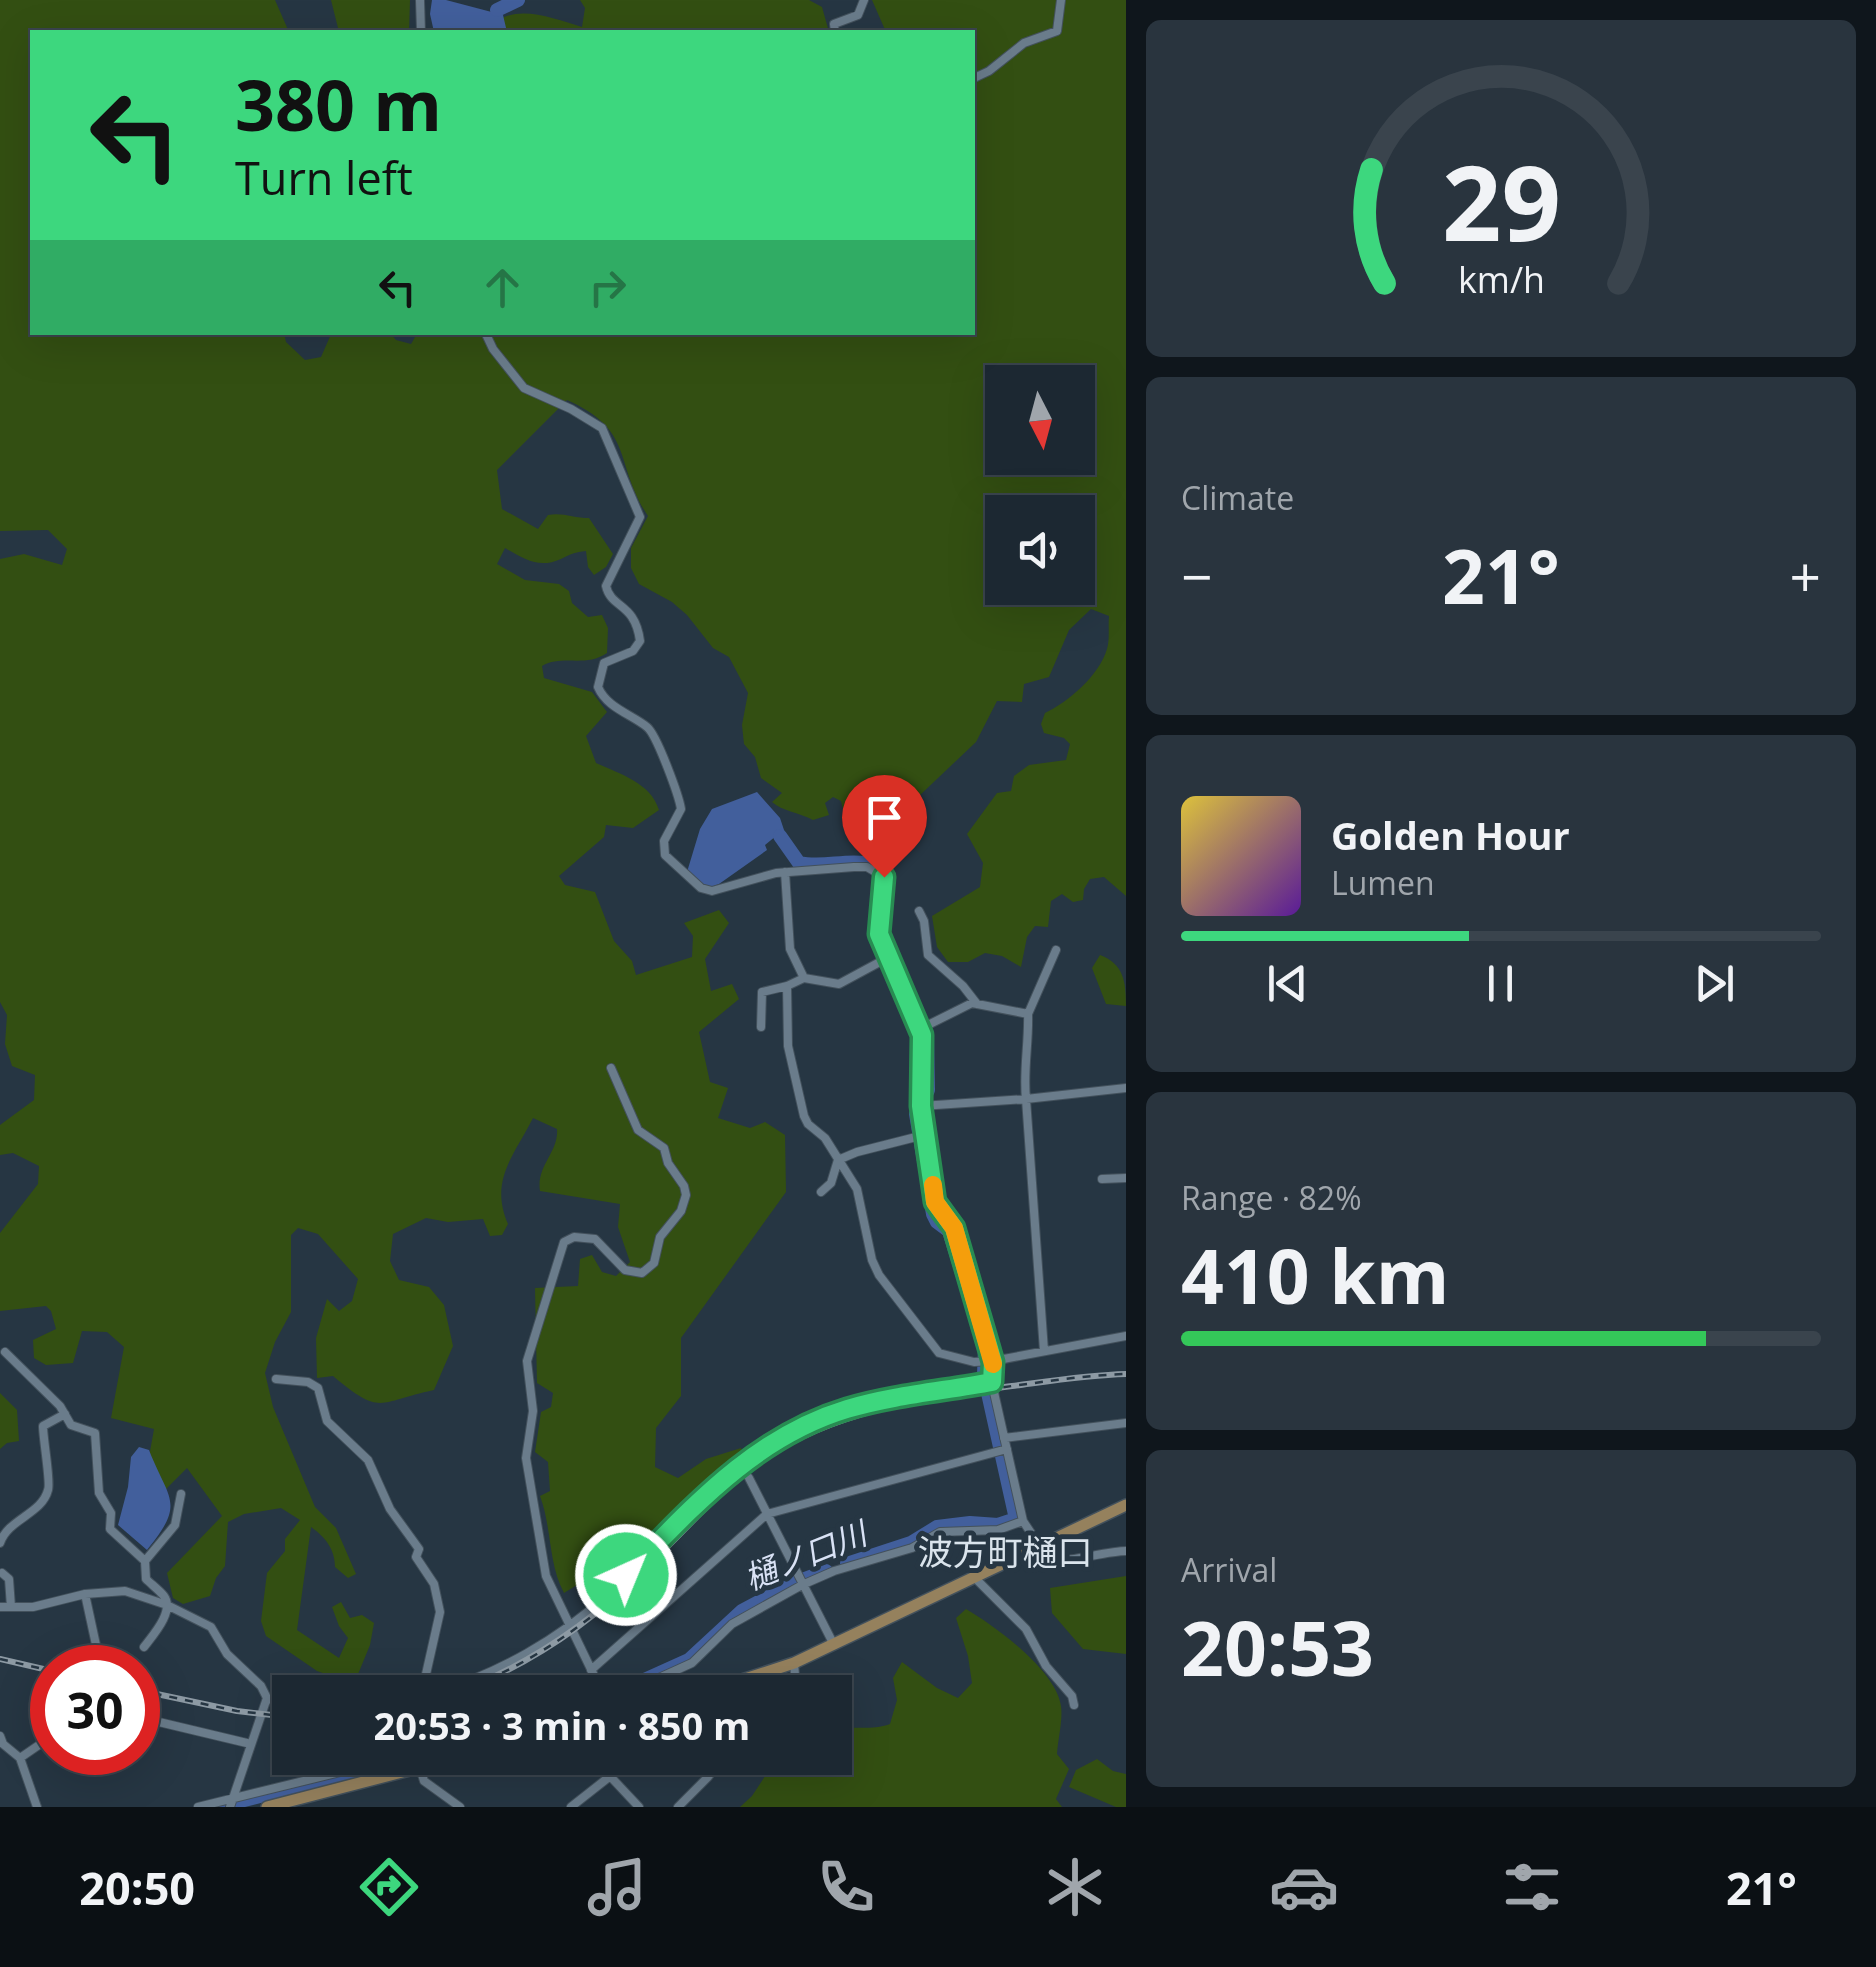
<!DOCTYPE html>
<html lang="en">
<head>
<meta charset="utf-8">
<style>
  body { margin:0; font-family:"Open Sans","Noto Sans JP",sans-serif; background:#29343e; color:#f1f3f6; height:100vh; display:flex; flex-direction:column; font-size:38px; white-space:nowrap }
  * { box-sizing:border-box; margin:0 }
  p { font-size:32px; color:#a0a6ac }
  .icon { flex:none; width:55px; height:55px; fill:none; stroke:currentColor; stroke-width:2; stroke-linecap:round; stroke-linejoin:round }
  .map { position:relative; flex:1; overflow:hidden }
  .details { display:flex; flex-direction:column; gap:20px; padding:20px; background:#0f161c; width:750px }
  .details>* { flex:none }
  .guide { position:absolute; left:30px; top:30px; width:945px; height:305px; border-radius:0px; box-shadow:0 10px 40px #0002,0 0 0 2px #3a444d; background:#3dd77e; color:#111; overflow:hidden }
  .needle { width:65px; rotate:174deg }
  .controls { position:absolute; left:985px; top:365px; display:grid; gap:20px }
  .controls a { display:grid; place-items:center; width:110px; height:110px; border-radius:0px; background:#1c2832; box-shadow:0 10px 40px #0002,0 0 0 2px #3a444d; font-size:50px }
  .speed { position:absolute; left:30px; top:1645px; display:flex; gap:20px; font-size:50px; font-weight:700; text-align:center }
  .speed>* { display:grid; place-content:center; width:130px; height:130px; border-radius:50%; background:#1c2832; box-shadow:0 10px 40px #0002,0 0 0 2px #3a444d; line-height:1 }
  .speed .limit { border:15px solid #d22; background:#fff; color:#111 }
  .pin { position:absolute; display:grid; place-items:center; width:85px; height:85px; color:#fff; margin:-102px -42px; border-radius:50% 50% 50% 0; rotate:-45deg; box-shadow:0 0 10px #0007 }
  .pin .icon { rotate:45deg }
  .me { position:absolute; width:110px; margin:-55px; rotate:44deg; stroke-linejoin:round; filter:drop-shadow(0 0 8px #0008) }
  .turn { display:flex; align-items:center; gap:35px; height:210px; padding:0 40px; font-size:45px }
  .turn .icon { width:130px; height:130px; stroke-width:2.5 }
  .turn b { display:block; font-size:70px; line-height:85px }
  .lanes { display:flex; align-items:center; height:95px; padding:0 40px; background:#0003; justify-content:center; gap:50px; direction:ltr }
  .lanes .off { opacity:.35 }
  .big { font-size:75px; font-weight:700; line-height:1.1 }
  .details .card { flex:1; display:flex; flex-direction:column; justify-content:center; gap:15px; min-width:0; padding:0 35px; border-radius:15px; background:#29343e }
  .details .dial { align-items:center; gap:0 }
  .dial svg { height:260px; overflow:visible; fill:none; stroke:#3a444d; stroke-width:7; stroke-linecap:round; text-anchor:middle }
  .dial text { fill:#f1f3f6; stroke:none }
  .song { display:flex; align-items:center; gap:30px }
  .cover { width:120px; height:120px; border-radius:15px; background:linear-gradient(135deg,hsl(50 70% 55%),hsl(270 70% 35%)) }
  .played { height:10px; border-radius:5px; background:linear-gradient(90deg,#3dd77e 45%,#3a444d 45%) }
  .keys { display:flex; justify-content:space-around; direction:ltr }
  .heat { display:flex; justify-content:space-between; align-items:center; font-size:55px; direction:ltr }
  .charge { height:15px; border-radius:8px; background:linear-gradient(90deg,#34c759 82%,#3a444d 0) }
  .trip { position:absolute; left:272px; top:1675px; width:580px; height:100px; border-radius:0px; background:#1c2832; box-shadow:0 10px 40px #0002,0 0 0 2px #3a444d; font-weight:700; line-height:100px; text-align:center }
  .tab-bar { display:flex; height:160px; justify-content:space-around; align-items:center; background:#0b1014; color:#a0a6ac }
  .tab-bar .icon { width:70px; height:70px }
  .tab-bar .active { color:#3dd77e }
  .tab-bar b { font-size:45px; color:#f1f3f6 }
  main { display:flex; flex:1; min-height:0 }
  .map>svg:first-child { display:block }
  .green { fill:#334f12; fill-rule:evenodd }
  .water { fill:#425f9c }
  .lines { fill:none; stroke-linecap:round; stroke-linejoin:round }
  .river { stroke:#425f9c; stroke-width:14 }
  .minor-casing { stroke:#43515c; stroke-width:10 }
  .primary-casing { stroke:#43515c; stroke-width:14 }
  .minor { stroke:#6a7c8b; stroke-width:8 }
  .primary { stroke:#95815d; stroke-width:11 }
  .rail-casing { stroke:#8d9aa4; stroke-width:6 }
  .rail { stroke:#263643; stroke-width:2.5; stroke-dasharray:8; stroke-linecap:butt }
  .route-casing { stroke:#288c52; stroke-width:25 }
  .route { stroke:#3dd77e; stroke-width:18 }
  .slow { stroke:#f59e0b; stroke-width:18 }
  .labels { text-anchor:middle; dominant-baseline:central; stroke-width:10; stroke-linejoin:round; paint-order:stroke }
  .water-label { font-size:32px; font-style:italic; fill:#d9e2f5; stroke:#263643 }
  .quarter-label { font-size:35px; fill:#dae4ec; stroke:#263643 }
</style>
</head>
<body>
<main>
<div class="map">
<svg width="1126" height="1807" viewBox="0 0 1126 1807">
  <rect width="100%" height="100%" fill="#263643"/>
  <!-- green -->
  <path class="green" d="M 0,0 L 275,0 L 289,32 L 32,32 L 32,332 L 284,333 L 286,342 L 305,360 L 321,357 L 332,332 L 390,333 L 396,340 L 411,344 L 418,332 L 972,332 L 972,32 L 886,32 L 872,0 L 1126,0 L 1126,896 L 1104,877 L 1090,879 L 1084,889 L 1083,900 L 1073,902 L 1062,894 L 1051,901 L 1048,927 L 1035,926 L 1027,937 L 1021,967 L 1002,956 L 985,953 L 968,962 L 948,962 L 937,947 L 932,916 L 980,887 L 983,863 L 967,834 L 997,793 L 1011,791 L 1014,776 L 1029,765 L 1066,760 L 1070,744 L 1064,738 L 1044,733 L 1041,724 L 1045,713 C 1068,702 1099,676 1107,649 C 1110,639 1108,626 1109,616 L 1091,609 L 1069,630 L 1049,677 L 1024,684 L 1022,702 L 997,701 L 976,742 L 918,797 L 885,836 C 861,834 846,826 841,801 L 833,797 L 825,803 L 829,815 L 813,820 C 800,813 782,811 772,802 L 782,793 L 761,778 L 755,757 L 744,744 L 742,725 L 748,693 L 729,657 L 713,648 L 687,615 L 672,602 L 639,584 L 631,568 L 631,548 L 648,516 C 613,463 636,431 567,400 L 497,470 L 502,509 L 538,529 L 548,515 C 562,512 574,518 589,518 L 613,554 L 606,567 L 594,575 L 588,567 L 586,551 C 575,552 571,554 561,559 C 539,569 524,559 505,548 L 497,564 L 525,580 L 559,584 L 569,591 L 572,603 L 588,617 L 602,615 L 608,628 L 607,653 C 585,668 563,654 542,666 L 544,678 L 592,692 L 607,712 L 586,736 L 596,763 C 620,774 651,783 659,810 L 633,828 L 606,825 L 604,837 L 559,876 L 565,885 L 595,892 L 614,941 L 632,961 L 636,975 L 692,957 L 693,936 L 684,923 L 719,910 L 729,923 L 705,959 L 711,991 L 732,984 L 739,999 L 699,1032 L 710,1082 L 728,1088 L 718,1118 L 750,1128 L 765,1122 L 785,1135 L 786,1192 L 681,1338 L 681,1396 L 656,1428 L 655,1467 L 678,1478 L 706,1459 L 741,1448 L 744,1455 L 709,1478 L 631,1557 L 611,1564 L 564,1593 C 548,1563 552,1528 540,1496 L 550,1491 L 548,1462 L 535,1452 L 541,1412 L 551,1407 L 553,1393 L 537,1383 L 535,1288 L 578,1286 L 580,1259 L 592,1255 L 602,1272 L 616,1276 L 630,1262 L 618,1227 L 620,1204 L 540,1191 C 536,1166 559,1152 557,1129 L 533,1118 C 514,1156 489,1180 508,1224 L 502,1235 L 490,1236 L 483,1219 L 448,1222 L 426,1218 L 393,1234 L 390,1261 L 399,1280 L 429,1287 L 444,1305 L 453,1346 L 434,1390 C 377,1402 382,1417 333,1376 L 317,1378 L 316,1338 L 327,1299 L 339,1311 L 352,1301 L 358,1279 L 318,1234 L 298,1228 L 291,1235 L 291,1312 L 275,1342 L 265,1373 L 273,1407 L 315,1507 L 336,1528 L 356,1574 L 348,1578 L 335,1567 C 335,1549 325,1537 311,1527 L 297,1630 L 339,1658 L 348,1638 L 339,1626 L 332,1607 L 341,1602 L 350,1618 L 362,1615 L 374,1623 L 370,1645 L 354,1684 L 317,1671 L 266,1636 L 261,1621 L 267,1573 L 285,1551 L 285,1539 L 300,1520 L 281,1508 L 244,1514 L 228,1522 L 225,1566 L 216,1578 L 210,1596 L 183,1604 L 173,1598 L 167,1573 L 222,1516 L 187,1468 L 165,1490 L 149,1457 L 154,1429 L 111,1418 L 124,1347 L 107,1332 L 82,1331 L 73,1363 L 46,1365 L 34,1358 L 33,1340 L 56,1329 L 51,1311 L 46,1306 L 0,1311 L 0,1233 L 38,1184 L 39,1166 L 13,1153 L 0,1155 L 0,1125 L 34,1100 L 35,1075 L 12,1066 L 5,1044 L 7,1015 L 0,1002 L 0,559 L 24,554 L 62,565 L 67,549 L 48,530 L 0,531 ZM 1002,382 L 1078,382 L 1078,458 L 1002,458 ZM 1002,512 L 1078,512 L 1078,588 L 1002,588 Z
    M 331,0 L 410,0 L 409,32 L 339,32 Z
    M 580,0 L 809,0 L 822,7 L 829,32 L 488,32 C 507,0 550,17 582,27 L 585,8 Z
    M 1100,955 C 1124,964 1126,982 1126,1006 L 1106,1004 L 1092,968 Z
    M 0,1393 L 17,1410 L 19,1441 L 7,1443 L 0,1449 Z
    M 1126,1576 L 1126,1654 L 1083,1649 L 1052,1613 L 1050,1588 Z
    M 966,1609 C 995,1626 1056,1670 1061,1706 C 1063,1720 1058,1739 1057,1754 L 1069,1769 L 1056,1799 L 1062,1807 L 740,1807 L 752,1796 L 777,1758 L 835,1758 L 835,1730 C 855,1725 871,1731 890,1724 L 897,1700 L 893,1678 L 902,1662 L 937,1688 L 958,1698 L 972,1683 L 968,1656 L 956,1618 Z
    M 1097,1759 L 1113,1771 L 1126,1774 L 1126,1807 L 1116,1807 L 1069,1787 L 1076,1770 Z"/>
  <!-- water -->
  <path class="water" d="M 432,0 L 446,0 L 503,15 L 507,32 L 434,32 L 430,14 Z
    M 757,792 L 780,818 L 786,836 L 779,840 L 776,836 L 765,845 L 767,850 L 719,884 L 711,887 L 699,883 L 687,872 L 700,829 L 712,809 Z
    M 139,1447 L 149,1450 C 169,1501 186,1502 147,1550 L 118,1525 L 128,1487 L 131,1457 Z
    M 407,1758 L 439,1758 L 245,1807 L 210,1807 Z"/>
  <g class="lines">
    <!-- river -->
    <path class="river" d="M 497,10 L 518,0
      M 780,836 L 799,863 C 829,870 857,853 885,871 C 893,892 879,912 883,932 L 927,1035 L 928,1090 L 916,1114 L 933,1214 L 937,1222 L 949,1231 L 985,1347 L 984,1375 L 1016,1519 L 998,1525 L 970,1523 L 937,1527 L 911,1543 L 847,1564
      M 618,1692 L 689,1660 L 742,1611 L 794,1583 L 826,1571"/>
    <!-- minor casing -->
    <g class="minor-casing">
      <path id="minor" d="M 420,0 L 421,32
        M 835,32 L 834,24 L 858,15 L 864,0
        M 972,79 L 989,71 L 1024,43 L 1057,31 L 1061,0
        M 485,332 L 493,349 L 524,388 L 571,409 L 602,428 L 640,517 L 606,586 C 611,609 635,602 640,641 L 633,651 L 604,663 L 598,687 C 607,708 631,714 647,727 C 657,735 679,796 681,809 L 664,841 L 665,855 L 701,888 L 712,891 L 776,873 L 854,867 L 867,867 L 884,877 L 879,934 L 922,1035 L 921,1106 L 935,1202 L 954,1228 L 993,1361 L 993,1388 L 1023,1521 L 1049,1560 C 1063,1564 1106,1551 1126,1551
        M 785,872 L 790,949 L 804,978
        M 919,911 L 924,921 L 928,955 L 963,986 L 977,1004
        M 889,957 L 839,984 L 804,978 L 787,986 L 788,1046 L 804,1116 L 808,1124 L 825,1138 L 857,1189 L 872,1260 L 879,1275 L 939,1353 L 974,1362 L 993,1361 L 1126,1336
        M 1028,1014 L 1056,950
        M 761,1027 L 762,992 L 787,986
        M 920,1029 L 972,1003 L 1028,1014 C 1029,1043 1023,1070 1026,1099 L 1126,1088
        M 921,1106 L 1026,1099 L 1044,1351
        M 1102,1179 L 1126,1178
        M 821,1192 L 831,1183 L 838,1160 L 857,1152 L 924,1135
        M 5,1352 L 60,1406 L 71,1425 L 95,1433 L 99,1493 L 111,1513 L 110,1529 L 145,1561
        M 276,1379 L 308,1382 L 318,1388 L 327,1421 L 368,1460 L 390,1509 L 419,1549 L 416,1557 L 434,1584 L 440,1612 L 422,1692
        M 1004,1438 L 1126,1423
        M 749,1478 L 834,1645
        M 0,1543 C 8,1519 42,1514 48,1490 C 51,1483 43,1439 43,1426 L 65,1414
        M 2,1573 L 9,1579 L 11,1607
        M 975,1578 L 1026,1629 L 1046,1666 L 1072,1696 L 1074,1705
        M 85,1594 L 101,1668
        M 0,1607 L 33,1607 L 85,1594 L 125,1591 L 167,1605 L 211,1627 L 227,1654 L 261,1686 L 267,1698 L 290,1707
        M 144,1647 C 153,1635 175,1611 164,1596 C 159,1590 151,1584 146,1579 L 145,1561 L 175,1525 L 181,1494
        M 591,1670 L 767,1514 L 1007,1449
        M 436,1692 C 497,1674 560,1639 607,1595 C 657,1547 701,1488 761,1449 C 831,1404 912,1397 992,1382
        M 602,1692 L 546,1576 L 526,1458 L 533,1411 L 527,1361 L 564,1242 L 574,1237 L 595,1239 L 625,1270 L 642,1273 L 654,1263 L 660,1237 L 681,1211 L 686,1195 L 684,1186 L 668,1163 L 664,1148 L 638,1130 L 611,1068
        M 628,1692 L 692,1663 L 732,1624 L 802,1585 L 834,1571 L 912,1548 L 940,1532 L 998,1530 L 1023,1521
        M 775,1692 L 795,1675 L 794,1663
        M 138,1717 L 251,1744
        M 0,1736 L 3,1744 L 20,1758 L 37,1807
        M 20,1758 L 52,1736
        M 417,1758 L 424,1781 L 460,1807
        M 593,1758 L 639,1807
        M 198,1807 L 397,1758
        M 230,1807 L 267,1698
        M 571,1807 L 609,1777
        M 678,1807 L 708,1777 L 722,1758"/>
    </g>
    <!-- primary casing -->
    <g class="primary-casing">
      <path id="primary" d="M 705,1692 L 794,1663 L 1126,1505
        M 267,1807 L 456,1758"/>
    </g>
    <!-- minor -->
    <use href="#minor" class="minor"/>
    <!-- primary -->
    <use href="#primary" class="primary"/>
    <!-- rail casing -->
    <g class="rail-casing">
      <path id="rail" d="M 0,1659 L 52,1671
        M 138,1690 L 237,1711 L 290,1717
        M 458,1692 C 529,1665 588,1625 642,1572 C 682,1534 719,1489 765,1458 C 838,1409 927,1398 1012,1386 C 1050,1381 1088,1375 1126,1374"/>
    </g>
    <!-- rail -->
    <use href="#rail" class="rail"/>
  </g>
  <g class="lines">
    <!-- route casing -->
    <g class="route-casing">
      <path id="route" d="M 626,1575 C 692,1508 754,1437 847,1409 C 894,1395 944,1391 992,1382 L 993,1362 L 954,1228 L 935,1202 L 921,1106 L 922,1035 L 879,934 L 884,877"/>
    </g>
    <!-- route -->
    <use href="#route" class="route"/>
    <!-- slow -->
    <path class="slow" d="M 933,1185 L 935,1202 L 954,1228 L 993,1364"/>
  </g>
  <g class="labels">
    <!-- water labels -->
    <g class="water-label">
      <text transform="translate(805 1555) rotate(-22)">樋ノ口川</text>
    </g>
    <!-- quarter labels -->
    <g class="quarter-label">
      <text x="1005" y="1551">波方町樋口</text>
    </g>
  </g>
</svg>
<div class="controls">
<a><svg class="needle" viewBox="-14 -14 28 28"><path d="M0-13l5 13h-10z" fill="#e53935"/><path d="M0 13l5-13h-10z" fill="#a0a6ac"/></svg></a>
<a><svg class="icon" aria-label="sound" viewBox="0 0 24 24"><path d="M4 9h4l5-4v14l-5-4H4zM17 9q2 3 0 6"/></svg></a>
</div>
<div class="speed"><div class="limit">30</div></div>
<div class="pin" style="left:884px;top:877px;background:#d93025"><svg class="icon" aria-label="arrive" viewBox="0 0 24 24"><path d="M6 21V4h12l-3 4 3 4H6"/></svg></div>
<svg class="me" style="left:626px;top:1575px" viewBox="-20 -20 40 40"><circle r="17" fill="#3dd77e" stroke="#fff" stroke-width="3"/><path d="M0-11L8 9 0 5-8 9z" fill="#fff"/></svg>
<div class="trip">20:53 · 3 min · 850 m</div>
<div class="guide">
<div class="turn"><svg class="icon" aria-label="left" viewBox="0 0 24 24"><path d="M17 20v-9H6M10 6l-5 5 5 5"/></svg><div><b>380 m</b>Turn left</div></div>
<div class="lanes"><svg class="icon" aria-label="left" viewBox="0 0 24 24"><path d="M17 20v-9H6M10 6l-5 5 5 5"/></svg><svg class="icon off" aria-label="ahead" viewBox="0 0 24 24"><path d="M12 20V5M6 11l6-6 6 6"/></svg><svg class="icon off" aria-label="right" viewBox="0 0 24 24"><path d="M7 20v-9h11M14 6l5 5-5 5"/></svg></div>
</div>
</div>
<section class="details">
<div class="card dial"><svg viewBox="0 0 100 80">
<path d="M14 69A42 42 0 1 1 86 69"/>
<path d="M14 69A42 42 0 0 1 10 34" stroke="#3dd77e"/>
<text x="50" y="56" font-size="32" font-weight="700">29</text>
<text x="50" y="72" font-size="11">km/h</text>
</svg></div>
<div class="card"><p>Climate</p>
<div class="heat"><a>−</a><b class="big">21°</b><a>+</a></div>
</div>
<div class="card">
<div class="song"><i class="cover"></i><div><b>Golden Hour</b><p>Lumen</p></div></div>
<div class="played"></div>
<div class="keys"><svg class="icon" aria-label="previous" viewBox="0 0 24 24"><path d="M18 5L8 12l10 7zM5 5v14"/></svg><svg class="icon" aria-label="pause" viewBox="0 0 24 24"><path d="M8 5v14M16 5v14"/></svg><svg class="icon" aria-label="next" viewBox="0 0 24 24"><path d="M6 5l10 7-10 7zM19 5v14"/></svg></div>
</div>
<div class="card"><p>Range · 82%</p><b class="big">410 km</b><div class="charge"></div></div>
<div class="card"><p>Arrival</p><b class="big">20:53</b></div>
</section>
</main>
<nav class="tab-bar">
<b>20:50</b>
<svg class="icon active" aria-label="directions" viewBox="0 0 24 24"><path d="M12 3l9 9-9 9-9-9zM9 14v-3h6M13 9l2 2-2 2"/></svg>
<svg class="icon" aria-label="music" viewBox="0 0 24 24"><path d="M9 18V5l10-2v13"/><circle cx="6" cy="18" r="3"/><circle cx="16" cy="16" r="3"/></svg>
<svg class="icon" aria-label="phone" viewBox="0 0 24 24"><path d="M5 4h4l2 5-3 2q2 4 5 5l2-3 5 2v4C11 20 4 13 5 4z"/></svg>
<svg class="icon" aria-label="climate" viewBox="0 0 24 24"><path d="M12 3v18M4 7l16 10M4 17L20 7"/></svg>
<svg class="icon" aria-label="car" viewBox="0 0 24 24"><path d="M5 17H2v-5l4-1 3-4h7l3 4 3 1v5h-3M9 17h6M6 11h13"/><circle cx="7" cy="17" r="2"/><circle cx="17" cy="17" r="2"/></svg>
<svg class="icon" aria-label="filters" viewBox="0 0 24 24"><path d="M4 7h16M4 17h16"/><circle cx="9" cy="7" r="2"/><circle cx="15" cy="17" r="2"/></svg>
<b>21°</b>
</nav>
</body>
</html>
